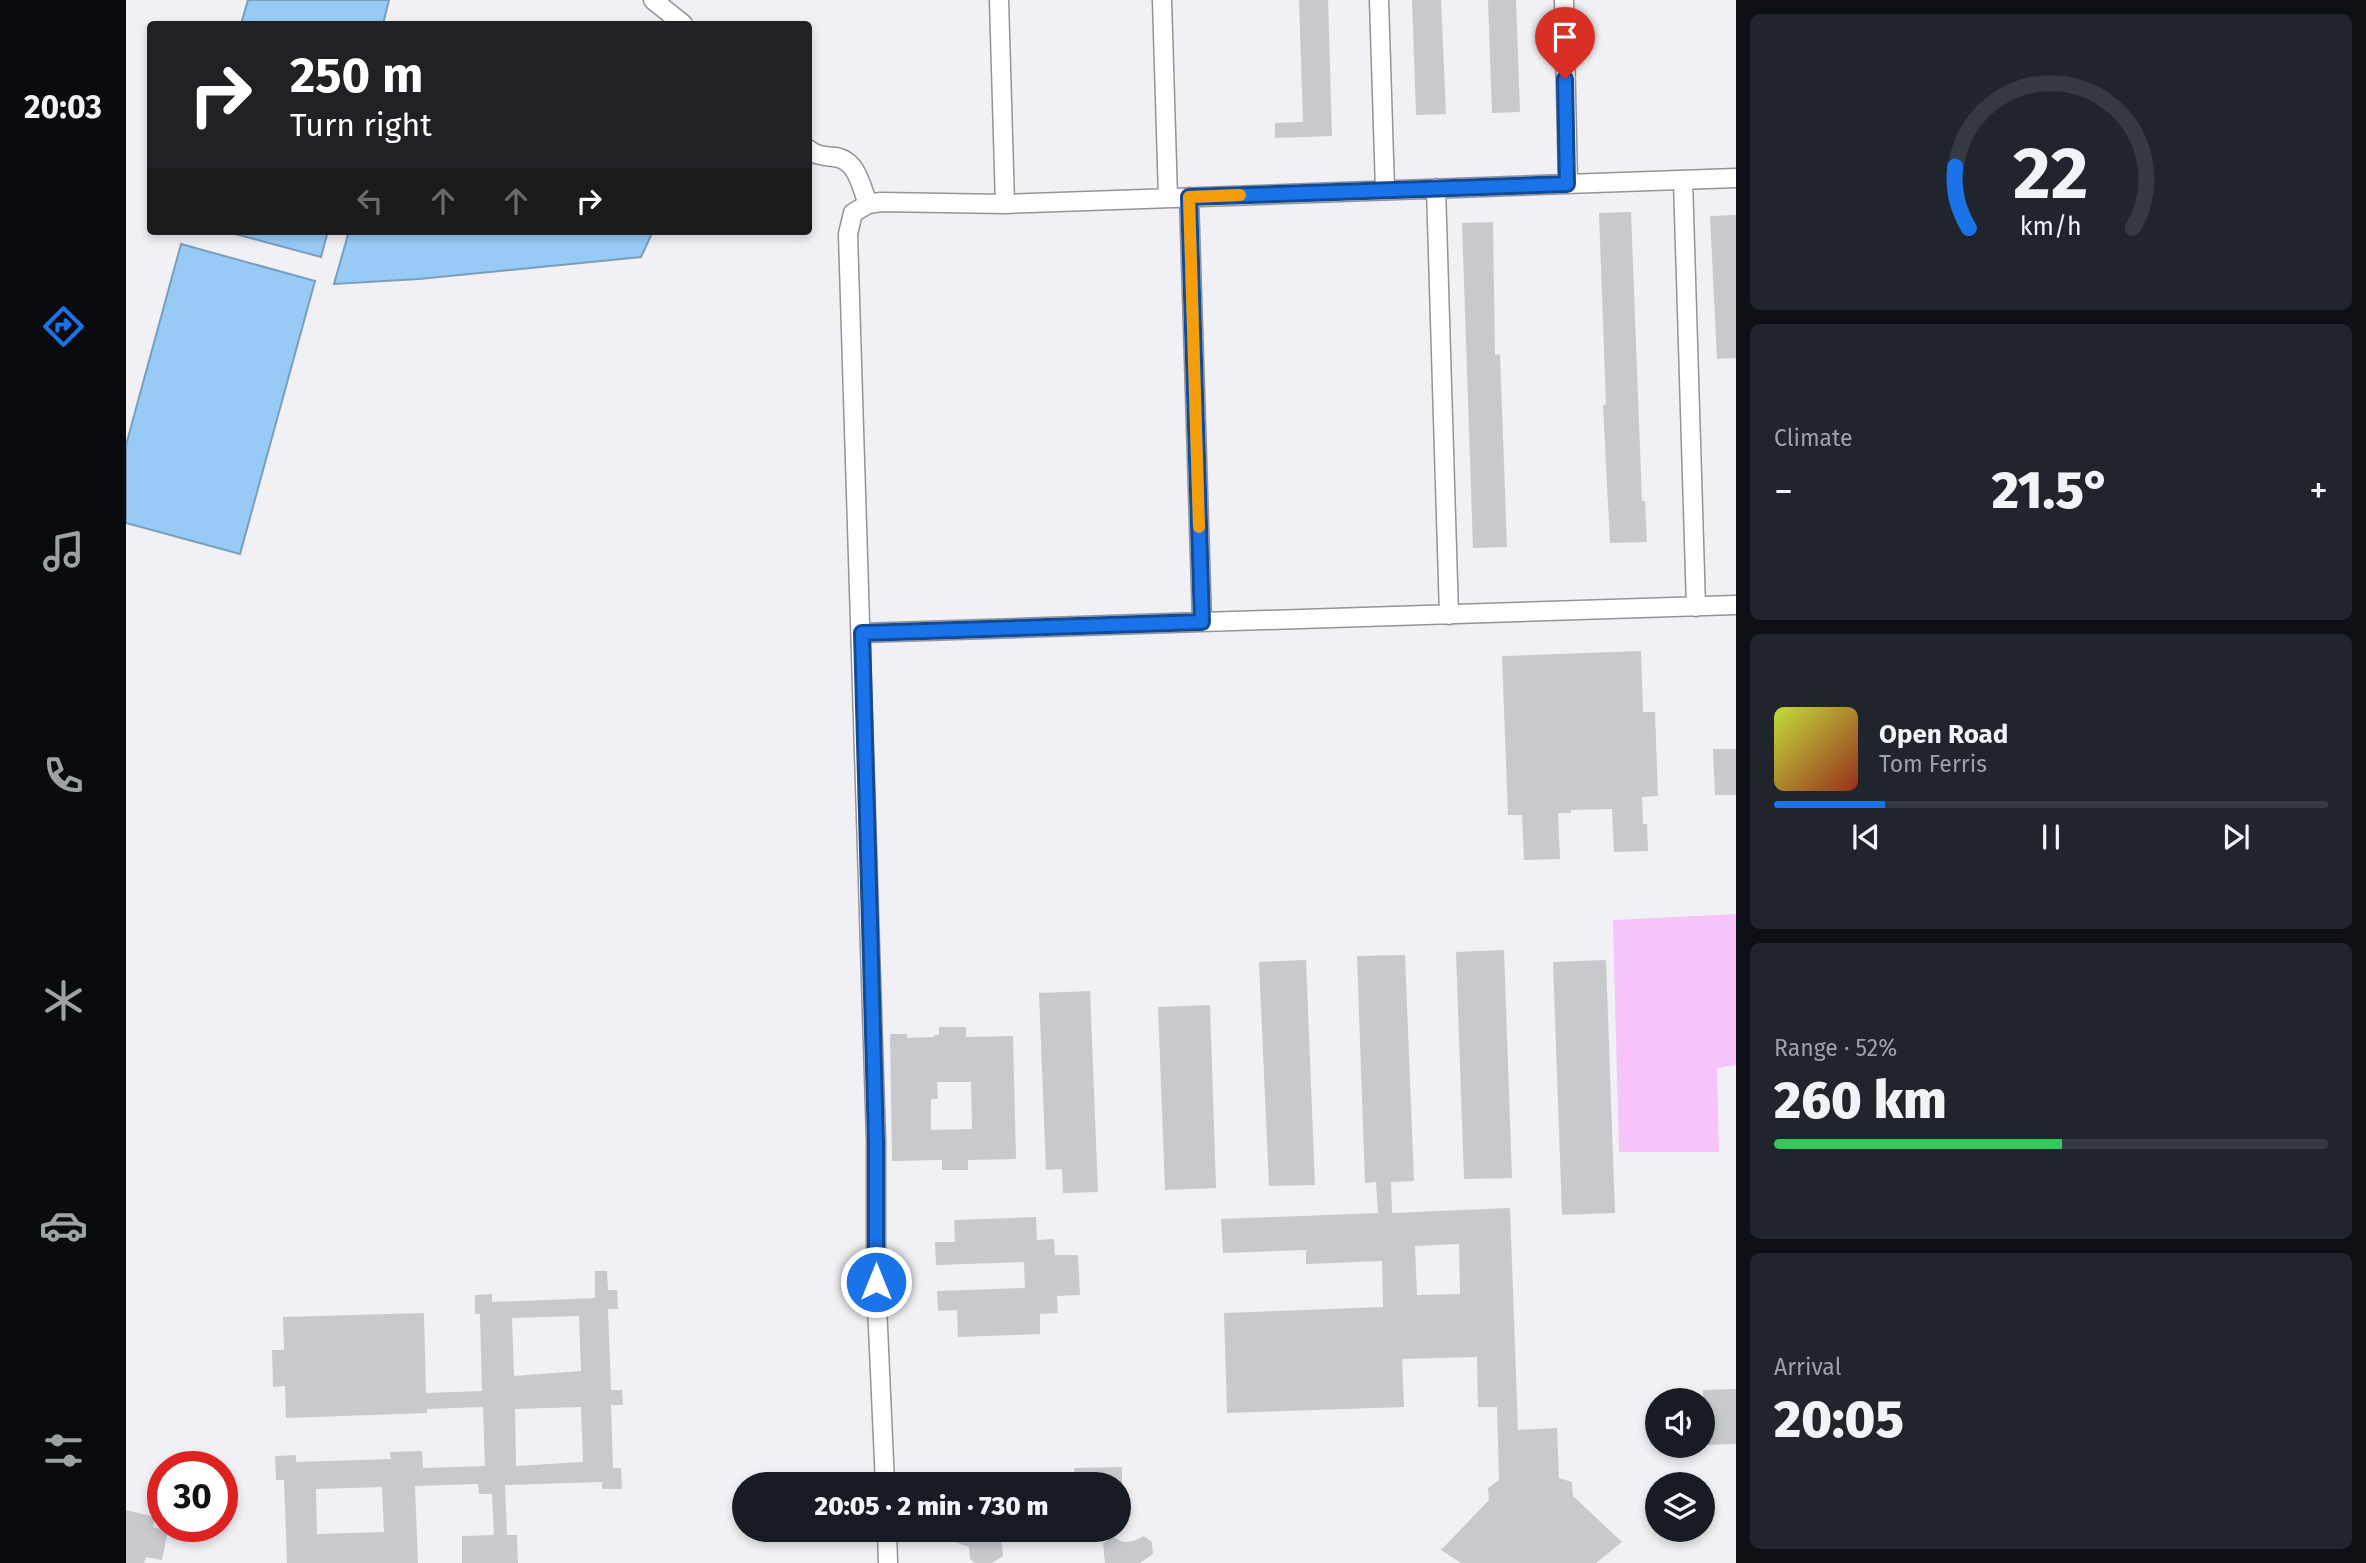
<!DOCTYPE html>
<html lang="en">
<head>
<meta charset="utf-8">
<style>
  body { margin:0; font-family:"Fira Sans",sans-serif; background:#20242c; color:#f1f3f6; height:100vh; display:flex; flex-direction:column; font-size:26px; white-space:nowrap }
  * { box-sizing:border-box; margin:0 }
  p { font-size:23px; color:#9ea1a6 }
  .icon { flex:none; width:38px; height:38px; fill:none; stroke:currentColor; stroke-width:2; stroke-linecap:round; stroke-linejoin:round }
  .map { position:relative; flex:1; overflow:hidden }
  .side { display:flex; flex-direction:column; gap:14px; padding:14px; background:#0d0f14; width:630px }
  .side>* { flex:none }
  .top-card { position:absolute; left:21px; top:21px; width:665px; height:214px; border-radius:7px; box-shadow:0 4px 10px #0003; background:#202124; color:#fff; overflow:hidden }
  .controls { position:absolute; left:1519px; top:1388px; display:grid; gap:14px }
  .controls a { display:grid; place-items:center; width:70px; height:70px; border-radius:50%; background:#171b24; box-shadow:0 4px 10px #0003; font-size:35px }
  .speed { position:absolute; left:21px; top:1451px; display:flex; gap:14px; font-size:35px; font-weight:700; text-align:center }
  .speed>* { display:grid; place-content:center; width:91px; height:91px; border-radius:50%; background:#171b24; box-shadow:0 4px 10px #0003; line-height:1 }
  .speed .limit { border:10px solid #d22; background:#fff; color:#111 }
  .pin { position:absolute; display:grid; place-items:center; width:60px; height:60px; color:#fff; margin:-72px -30px; border-radius:50% 50% 50% 0; rotate:-45deg; box-shadow:0 0 7px #0007 }
  .pin .icon { rotate:45deg }
  .me { position:absolute; width:77px; margin:-38px; rotate:0deg; stroke-linejoin:round; filter:drop-shadow(0 0 5px #0008) }
  .turn { display:flex; align-items:center; gap:24px; height:147px; padding:0 28px; font-size:32px }
  .turn .icon { width:91px; height:91px; stroke-width:2.5 }
  .turn b { display:block; font-size:49px; line-height:60px }
  .lanes { display:flex; align-items:center; height:66px; padding:0 28px; background:#0003; justify-content:center; gap:35px; direction:ltr }
  .lanes .off { opacity:.35 }
  .big { font-size:52px; font-weight:800; line-height:1.1 }
  .side .tile { flex:1; display:flex; flex-direction:column; justify-content:center; gap:10px; min-width:0; padding:0 24px; border-radius:10px; background:#20242c }
  .side .dial { align-items:center; gap:0 }
  .dial svg { height:182px; overflow:visible; fill:none; stroke:#363941; stroke-width:7; stroke-linecap:round; text-anchor:middle }
  .dial text { fill:#f1f3f6; stroke:none }
  .song { display:flex; align-items:center; gap:21px }
  .cover { width:84px; height:84px; border-radius:10px; background:linear-gradient(135deg,hsl(70 70% 55%),hsl(10 70% 35%)) }
  .played { height:7px; border-radius:4px; background:linear-gradient(90deg,#1a73e8 20%,#363941 20%) }
  .keys { display:flex; justify-content:space-around; direction:ltr }
  .heat { display:flex; justify-content:space-between; align-items:center; font-size:38px; direction:ltr }
  .charge { height:10px; border-radius:5px; background:linear-gradient(90deg,#34c759 52%,#363941 0) }
  .trip { position:absolute; left:606px; top:1472px; width:399px; height:70px; border-radius:35px; background:#171b24; box-shadow:0 4px 10px #0003; font-weight:800; line-height:70px; text-align:center }
  main { display:flex; flex:1; min-height:0 }
  .menu { display:flex; flex-direction:column; width:126px; justify-content:space-around; align-items:center; background:#090b0e; color:#9ea1a6 }
  .menu .icon { width:49px; height:49px }
  .menu .on { color:#1a73e8 }
  .menu b { font-size:32px; color:#f1f3f6 }
  .map>svg:first-child { display:block }
  .green { fill:#f7c3fa }
  .water { fill:#97cbf6; stroke:#799ebc; stroke-width:2 }
  .building { fill:#c8c9cc; fill-rule:evenodd }
  .lines { fill:none; stroke-linecap:round; stroke-linejoin:round }
  .street-casing { stroke:#949497; stroke-width:21 }
  .street { stroke:#fff; stroke-width:18 }
  .route-casing { stroke:#114b97; stroke-width:18 }
  .route { stroke:#1a73e8; stroke-width:12 }
  .slow { stroke:#f59e0b; stroke-width:12 }
</style>
</head>
<body>
<main>
<nav class="menu">
<b>20:03</b>
<svg class="icon on" aria-label="directions" viewBox="0 0 24 24"><path d="M12 3l9 9-9 9-9-9zM9 14v-3h6M13 9l2 2-2 2"/></svg>
<svg class="icon" aria-label="music" viewBox="0 0 24 24"><path d="M9 18V5l10-2v13"/><circle cx="6" cy="18" r="3"/><circle cx="16" cy="16" r="3"/></svg>
<svg class="icon" aria-label="phone" viewBox="0 0 24 24"><path d="M5 4h4l2 5-3 2q2 4 5 5l2-3 5 2v4C11 20 4 13 5 4z"/></svg>
<svg class="icon" aria-label="climate" viewBox="0 0 24 24"><path d="M12 3v18M4 7l16 10M4 17L20 7"/></svg>
<svg class="icon" aria-label="car" viewBox="0 0 24 24"><path d="M5 17H2v-5l4-1 3-4h7l3 4 3 1v5h-3M9 17h6M6 11h13"/><circle cx="7" cy="17" r="2"/><circle cx="17" cy="17" r="2"/></svg>
<svg class="icon" aria-label="filters" viewBox="0 0 24 24"><path d="M4 7h16M4 17h16"/><circle cx="9" cy="7" r="2"/><circle cx="15" cy="17" r="2"/></svg>
</nav>
<div class="map">
<svg width="1610" height="1563" viewBox="0 0 1610 1563">
  <rect width="100%" height="100%" fill="#f1f1f5"/>
  <!-- green -->
  <path class="green" d="M 1610,914 L 1610,1065 L 1591,1068 L 1593,1152 L 1493,1152 L 1487,920 Z"/>
  <!-- water -->
  <path class="water" d="M 122,0 L 263,0 L 257,24 L 115,24 Z
    M 98,231 L 202,231 L 195,257 Z
    M 223,231 L 527,231 L 515,257 L 293,279 L 208,284 Z
    M 55,244 L 189,281 L 114,554 L 0,523 L 0,445 Z"/>
  <!-- building -->
  <path class="building" d="M 1173,0 L 1202,0 L 1206,136 L 1149,138 L 1149,123 L 1177,122 Z
    M 1286,0 L 1315,0 L 1320,114 L 1290,115 Z
    M 1362,0 L 1390,0 L 1394,112 L 1366,113 Z
    M 1505,212 L 1516,501 L 1519,501 L 1521,542 L 1484,543 L 1477,405 L 1480,405 L 1473,213 Z
    M 1610,215 L 1610,358 L 1591,359 L 1584,216 Z
    M 1367,222 L 1369,355 L 1374,354 L 1381,547 L 1347,548 L 1336,223 Z
    M 1515,651 L 1517,712 L 1529,712 L 1532,796 L 1516,797 L 1517,824 L 1521,824 L 1522,851 L 1488,852 L 1486,809 L 1445,810 L 1445,813 L 1432,813 L 1434,859 L 1398,860 L 1396,815 L 1382,815 L 1376,656 Z
    M 1587,749 L 1610,749 L 1610,795 L 1589,795 Z
    M 1378,950 L 1386,1178 L 1338,1179 L 1330,952 Z
    M 1279,955 L 1288,1181 L 1265,1182 L 1266,1213 L 1384,1208 L 1392,1430 L 1431,1428 L 1433,1478 L 1446,1482 L 1447,1496 L 1496,1542 L 1470,1563 L 1335,1563 L 1315,1550 L 1363,1500 L 1362,1488 L 1373,1480 L 1371,1407 L 1352,1407 L 1351,1357 L 1276,1359 L 1278,1407 L 1101,1413 L 1098,1313 L 1257,1307 L 1256,1261 L 1180,1264 L 1180,1250 L 1097,1253 L 1095,1219 L 1252,1213 L 1250,1182 L 1239,1183 L 1231,956 ZM 1333,1244 L 1334,1294 L 1291,1295 L 1289,1246 Z
    M 1180,960 L 1189,1185 L 1143,1186 L 1133,962 Z
    M 1480,960 L 1489,1213 L 1436,1215 L 1427,962 Z
    M 964,991 L 972,1192 L 937,1193 L 936,1169 L 920,1170 L 913,993 Z
    M 1084,1005 L 1090,1188 L 1039,1190 L 1032,1007 Z
    M 813,1027 L 840,1027 L 840,1037 L 887,1036 L 890,1159 L 842,1160 L 842,1170 L 816,1170 L 816,1160 L 766,1161 L 764,1034 L 781,1034 L 781,1038 L 808,1037 L 808,1035 L 813,1035 ZM 811,1082 L 845,1082 L 846,1129 L 805,1130 L 805,1099 L 812,1099 Z
    M 910,1217 L 911,1240 L 928,1239 L 929,1255 L 952,1255 L 954,1295 L 931,1296 L 932,1313 L 914,1314 L 914,1334 L 832,1337 L 831,1310 L 812,1311 L 811,1291 L 899,1288 L 898,1262 L 810,1265 L 809,1242 L 829,1242 L 828,1220 Z
    M 469,1271 L 481,1271 L 482,1290 L 491,1290 L 492,1309 L 482,1309 L 485,1390 L 496,1390 L 497,1405 L 485,1405 L 487,1468 L 495,1468 L 496,1489 L 476,1489 L 476,1482 L 379,1485 L 381,1535 L 391,1535 L 392,1563 L 336,1563 L 336,1536 L 368,1535 L 366,1494 L 353,1494 L 352,1484 L 289,1486 L 292,1563 L 161,1563 L 158,1480 L 150,1480 L 149,1456 L 170,1455 L 170,1462 L 265,1459 L 264,1452 L 296,1451 L 297,1468 L 359,1466 L 357,1407 L 301,1409 L 301,1413 L 160,1418 L 159,1386 L 147,1387 L 146,1350 L 158,1350 L 157,1317 L 298,1313 L 300,1393 L 356,1391 L 354,1314 L 349,1314 L 349,1295 L 366,1294 L 366,1302 L 469,1298 ZM 453,1316 L 455,1371 L 388,1376 L 386,1318 ZM 455,1407 L 457,1462 L 390,1466 L 389,1409 ZM 256,1487 L 258,1532 L 191,1534 L 190,1489 Z
    M 1610,1389 L 1610,1444 L 1577,1445 L 1577,1390 Z
    M 996,1467 L 996,1484 L 949,1484 L 948,1468 Z
    M 0,1510 L 29,1517 L 27,1527 L 42,1531 L 36,1560 L 20,1557 L 18,1563 L 0,1563 Z
    M 821,1530 L 874,1530 L 877,1556 L 866,1563 L 849,1563 L 844,1559 L 843,1547 L 829,1542 Z
    M 1018,1536 L 1026,1542 L 1027,1554 L 1014,1563 L 979,1563 L 977,1543 L 987,1537 L 997,1542 L 1008,1541 Z"/>
  <g class="lines">
    <!-- street casing -->
    <g class="street-casing">
      <path id="street" d="M 527,0 L 557,24
        M 873,0 L 879,204
        M 1036,0 L 1042,198
        M 1253,0 L 1259,190
        M 1438,0 L 1442,184
        M 682,149 C 690,156 699,156 709,157 C 731,160 735,186 742,204
        M 1557,180 L 1570,607
        M 1310,188 L 1323,615
        M 1063,197 L 1076,622
        M 736,633 L 1610,605
        M 759,1484 L 750,1282 L 750,1141 L 722,234 L 727,213 L 742,204 L 755,202 L 879,204 L 1610,178
        M 761,1530 L 762,1563"/>
    </g>
    <!-- street -->
    <use href="#street" class="street"/>
  </g>
  <g class="lines">
    <!-- route casing -->
    <g class="route-casing">
      <path id="route" d="M 750,1282 L 750,1141 L 736,633 L 1076,622 L 1063,197 L 1441,184 L 1439,79"/>
    </g>
    <!-- route -->
    <use href="#route" class="route"/>
    <!-- slow -->
    <path class="slow" d="M 1073,527 L 1063,197 L 1114,195"/>
  </g>
</svg>
<div class="controls">
<a><svg class="icon" aria-label="sound" viewBox="0 0 24 24"><path d="M4 9h4l5-4v14l-5-4H4zM17 9q2 3 0 6"/></svg></a>
<a><svg class="icon" aria-label="layers" viewBox="0 0 24 24"><path d="M12 4l9 5-9 5-9-5zM3 14l9 5 9-5"/></svg></a>
</div>
<div class="speed"><div class="limit">30</div></div>
<div class="pin" style="left:1439px;top:79px;background:#d93025"><svg class="icon" aria-label="arrive" viewBox="0 0 24 24"><path d="M6 21V4h12l-3 4 3 4H6"/></svg></div>
<svg class="me" style="left:750px;top:1282px" viewBox="-20 -20 40 40"><circle r="17" fill="#1a73e8" stroke="#fff" stroke-width="3"/><path d="M0-11L8 9 0 5-8 9z" fill="#fff"/></svg>
<div class="trip">20:05 · 2 min · 730 m</div>
<div class="top-card">
<div class="turn"><svg class="icon" aria-label="right" viewBox="0 0 24 24"><path d="M7 20v-9h11M14 6l5 5-5 5"/></svg><div><b>250 m</b>Turn right</div></div>
<div class="lanes"><svg class="icon off" aria-label="left" viewBox="0 0 24 24"><path d="M17 20v-9H6M10 6l-5 5 5 5"/></svg><svg class="icon off" aria-label="ahead" viewBox="0 0 24 24"><path d="M12 20V5M6 11l6-6 6 6"/></svg><svg class="icon off" aria-label="ahead" viewBox="0 0 24 24"><path d="M12 20V5M6 11l6-6 6 6"/></svg><svg class="icon" aria-label="right" viewBox="0 0 24 24"><path d="M7 20v-9h11M14 6l5 5-5 5"/></svg></div>
</div>
</div>
<section class="side">
<div class="tile dial"><svg viewBox="0 0 100 80">
<path d="M14 69A42 42 0 1 1 86 69"/>
<path d="M14 69A42 42 0 0 1 8 42" stroke="#1a73e8"/>
<text x="50" y="56" font-size="32" font-weight="700">22</text>
<text x="50" y="72" font-size="11">km/h</text>
</svg></div>
<div class="tile"><p>Climate</p>
<div class="heat"><a>−</a><b class="big">21.5°</b><a>+</a></div>
</div>
<div class="tile">
<div class="song"><i class="cover"></i><div><b>Open Road</b><p>Tom Ferris</p></div></div>
<div class="played"></div>
<div class="keys"><svg class="icon" aria-label="previous" viewBox="0 0 24 24"><path d="M18 5L8 12l10 7zM5 5v14"/></svg><svg class="icon" aria-label="pause" viewBox="0 0 24 24"><path d="M8 5v14M16 5v14"/></svg><svg class="icon" aria-label="next" viewBox="0 0 24 24"><path d="M6 5l10 7-10 7zM19 5v14"/></svg></div>
</div>
<div class="tile"><p>Range · 52%</p><b class="big">260 km</b><div class="charge"></div></div>
<div class="tile"><p>Arrival</p><b class="big">20:05</b></div>
</section>
</main>
</body>
</html>
